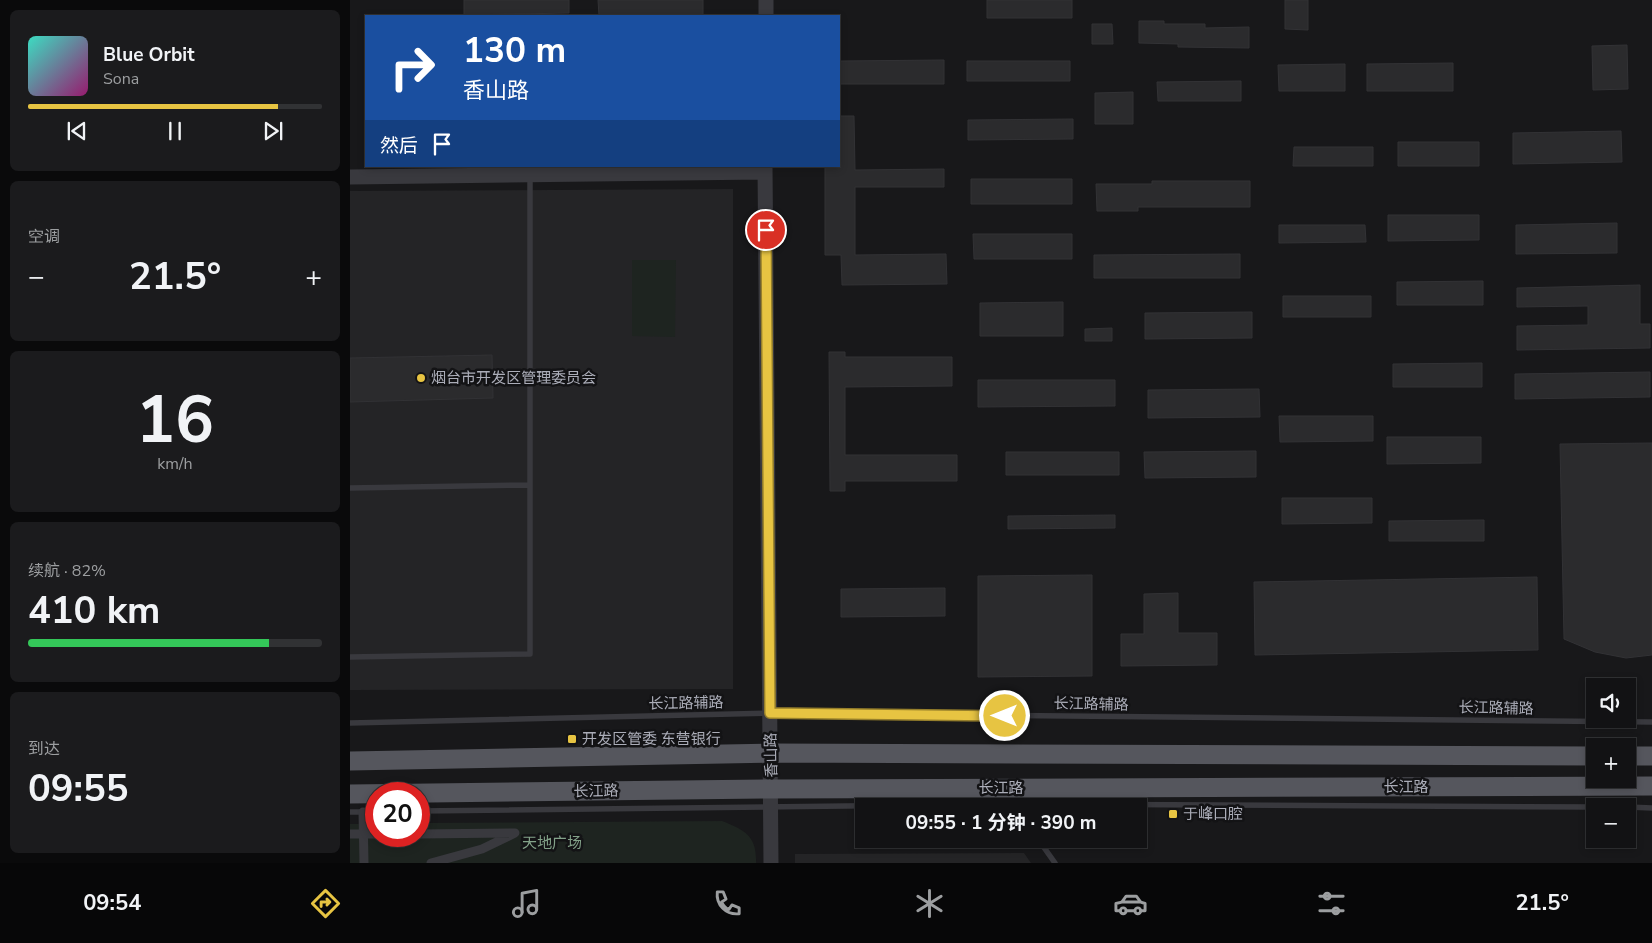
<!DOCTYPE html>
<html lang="zh">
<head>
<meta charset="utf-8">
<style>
  body { margin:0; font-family:"Nunito Sans","Noto Sans SC",sans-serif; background:#1b1b1d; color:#f1f3f6; height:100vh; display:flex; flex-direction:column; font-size:19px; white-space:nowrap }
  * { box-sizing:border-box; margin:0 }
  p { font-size:16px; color:#9c9ea0 }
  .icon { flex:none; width:28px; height:28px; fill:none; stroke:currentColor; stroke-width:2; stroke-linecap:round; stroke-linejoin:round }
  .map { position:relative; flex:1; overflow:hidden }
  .sheet { display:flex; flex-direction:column; gap:10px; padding:10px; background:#0a0a0b; width:350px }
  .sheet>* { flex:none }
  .banner { position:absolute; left:15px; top:15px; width:475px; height:152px; border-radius:0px; box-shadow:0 2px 8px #0003,0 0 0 1px #313234; background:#1a4fa0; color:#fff; overflow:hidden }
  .buttons { position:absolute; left:1236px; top:678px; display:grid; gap:10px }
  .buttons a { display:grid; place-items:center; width:50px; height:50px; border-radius:0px; background:#121214; box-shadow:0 2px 8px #0003,0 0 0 1px #313234; font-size:25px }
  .speed { position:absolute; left:15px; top:782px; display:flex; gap:10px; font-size:25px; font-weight:700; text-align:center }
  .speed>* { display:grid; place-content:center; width:65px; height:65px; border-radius:50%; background:#121214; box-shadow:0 2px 8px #0003,0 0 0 1px #313234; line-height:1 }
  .speed .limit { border:8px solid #d22; background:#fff; color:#111 }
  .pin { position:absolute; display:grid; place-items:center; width:42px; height:42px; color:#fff; margin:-21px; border:2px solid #fff; border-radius:50%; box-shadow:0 1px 5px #0007 }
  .me { position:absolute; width:55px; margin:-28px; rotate:270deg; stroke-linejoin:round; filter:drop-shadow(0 0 4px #0008) }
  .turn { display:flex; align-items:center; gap:18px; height:105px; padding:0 15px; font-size:22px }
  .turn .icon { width:65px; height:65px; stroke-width:2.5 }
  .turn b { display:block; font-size:35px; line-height:42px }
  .then { display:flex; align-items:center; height:48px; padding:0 15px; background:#0003; gap:10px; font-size:19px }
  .big { font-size:38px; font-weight:700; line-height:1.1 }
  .sheet .tile { flex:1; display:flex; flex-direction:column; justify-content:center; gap:8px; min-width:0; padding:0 18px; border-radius:8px; background:#1b1b1d }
  .sheet .dial { align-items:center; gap:0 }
  .dial b { font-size:65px; line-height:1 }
  .song { display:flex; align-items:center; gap:15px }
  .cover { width:60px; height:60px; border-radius:8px; background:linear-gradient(135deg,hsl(170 70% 55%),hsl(320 70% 35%)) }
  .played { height:5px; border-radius:2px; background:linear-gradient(90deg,#e7c442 85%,#313234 85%) }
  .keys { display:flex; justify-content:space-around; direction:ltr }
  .heat { display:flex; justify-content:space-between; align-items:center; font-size:28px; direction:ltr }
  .charge { height:8px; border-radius:4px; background:linear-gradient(90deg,#34c759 82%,#313234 0) }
  .trip { position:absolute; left:505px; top:798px; width:292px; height:50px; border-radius:0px; background:#121214; box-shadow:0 2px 8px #0003,0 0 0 1px #313234; font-weight:700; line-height:50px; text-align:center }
  .tab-bar { display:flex; height:80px; justify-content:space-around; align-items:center; background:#070708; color:#9c9ea0 }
  .tab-bar .icon { width:35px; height:35px }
  .tab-bar .selected { color:#e7c442 }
  .tab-bar b { font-size:22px; color:#f1f3f6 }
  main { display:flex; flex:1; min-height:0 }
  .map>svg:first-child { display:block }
  .built { fill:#242426 }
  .green { fill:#1e2420 }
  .building { fill:#2b2b2d; stroke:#323235 }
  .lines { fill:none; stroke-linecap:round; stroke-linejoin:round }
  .service { stroke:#39393e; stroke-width:5.5 }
  .pedestrian { stroke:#39393e; stroke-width:9 }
  .tertiary { stroke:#39393e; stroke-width:15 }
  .primary { stroke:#55565d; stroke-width:19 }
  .route-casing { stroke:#967f2b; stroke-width:12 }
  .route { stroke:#e7c442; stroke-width:9 }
  .poi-dot { fill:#e7c442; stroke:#131315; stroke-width:2 }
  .labels { text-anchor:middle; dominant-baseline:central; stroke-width:5; stroke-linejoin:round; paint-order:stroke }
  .poi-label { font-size:15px; fill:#abadb8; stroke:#131315; text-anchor:start }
  .street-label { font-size:15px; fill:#abadb8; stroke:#131315 }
  .park-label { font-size:15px; fill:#83a289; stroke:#131315 }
</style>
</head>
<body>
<main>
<section class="sheet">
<div class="tile">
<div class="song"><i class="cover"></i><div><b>Blue Orbit</b><p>Sona</p></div></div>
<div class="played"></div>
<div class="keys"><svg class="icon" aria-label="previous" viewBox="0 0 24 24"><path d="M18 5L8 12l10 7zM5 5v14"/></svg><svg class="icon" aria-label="pause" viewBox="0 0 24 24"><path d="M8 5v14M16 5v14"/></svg><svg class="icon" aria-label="next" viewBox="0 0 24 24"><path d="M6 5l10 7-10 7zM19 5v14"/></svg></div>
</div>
<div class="tile"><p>空调</p>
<div class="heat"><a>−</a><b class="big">21.5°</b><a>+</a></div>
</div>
<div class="tile dial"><b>16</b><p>km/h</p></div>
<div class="tile"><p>续航 · 82%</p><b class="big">410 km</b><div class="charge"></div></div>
<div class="tile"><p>到达</p><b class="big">09:55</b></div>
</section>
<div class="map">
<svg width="1302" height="863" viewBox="0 0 1302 863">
  <rect width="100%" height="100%" fill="#18181a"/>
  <!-- built -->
  <path class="built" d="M 383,189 L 383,689 L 0,690 L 0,191 Z
    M 674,853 L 681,863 L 445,863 L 445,854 Z"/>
  <!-- green -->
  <path class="green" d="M 282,260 L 326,260 L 325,337 L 282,336 Z
    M 372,821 C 395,830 407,836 406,863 L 0,863 L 0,824 L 26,824 L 26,836 L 69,836 L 69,823 Z"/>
  <!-- building -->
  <path class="building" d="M 114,0 L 219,0 L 219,13 L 114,15 Z
    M 248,0 L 353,0 L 353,16 L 249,16 Z
    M 637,0 L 722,0 L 722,18 L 637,18 Z
    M 935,0 L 958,0 L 958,30 L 935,29 Z
    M 789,21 L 814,21 L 814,24 L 855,24 L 855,28 L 899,27 L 899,48 L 828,47 L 828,44 L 789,43 Z
    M 742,24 L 762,24 L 763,44 L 742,44 Z
    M 1277,45 L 1278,89 L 1243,90 L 1242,46 Z
    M 594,60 L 594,84 L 490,84 L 490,61 Z
    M 617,61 L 720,61 L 720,81 L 617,81 Z
    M 1103,63 L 1103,91 L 1017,91 L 1017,64 Z
    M 995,64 L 995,91 L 929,91 L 928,65 Z
    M 891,81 L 891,101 L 808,101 L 807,82 Z
    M 783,92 L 783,124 L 745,124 L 745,93 Z
    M 489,116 L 504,116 L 505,170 L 594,169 L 594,187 L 505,187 L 505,255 L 596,254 L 597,284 L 492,285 L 491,255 L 475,255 L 475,166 L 489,166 Z
    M 723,119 L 723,139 L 618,140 L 618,120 Z
    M 1271,131 L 1272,162 L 1163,164 L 1163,133 Z
    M 1048,142 L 1129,142 L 1129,166 L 1048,166 Z
    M 944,147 L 1023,147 L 1023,166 L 943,166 Z
    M 621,179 L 722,179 L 722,204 L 621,204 Z
    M 802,181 L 900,181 L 900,207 L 788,207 L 788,211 L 747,211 L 746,184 L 802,184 Z
    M 1038,215 L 1129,215 L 1129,240 L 1038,241 Z
    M 1267,223 L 1267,253 L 1166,254 L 1166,225 Z
    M 929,225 L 1015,225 L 1016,242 L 929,243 Z
    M 623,234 L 722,234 L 722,259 L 624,259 Z
    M 890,254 L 890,278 L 744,278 L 744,255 Z
    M 1133,281 L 1133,305 L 1047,305 L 1047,282 Z
    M 1290,285 L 1290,324 L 1300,324 L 1300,348 L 1167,350 L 1167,326 L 1238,325 L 1238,306 L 1167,307 L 1167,288 Z
    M 933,296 L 1021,296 L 1021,317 L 933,317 Z
    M 713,302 L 713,336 L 630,336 L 630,303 Z
    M 902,312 L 902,338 L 795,339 L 795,313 Z
    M 762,328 L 762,341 L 735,341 L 735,329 Z
    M 479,352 L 495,352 L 495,357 L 602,357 L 602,386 L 495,387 L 495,455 L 607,455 L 607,481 L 495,481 L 495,491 L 480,491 Z
    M 142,355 L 143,398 L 0,402 L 0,358 Z
    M 1132,363 L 1132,387 L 1043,387 L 1043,364 Z
    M 1300,372 L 1300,397 L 1165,399 L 1165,374 Z
    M 628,380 L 765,380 L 765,406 L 628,407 Z
    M 909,389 L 910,417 L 798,418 L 798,390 Z
    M 929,416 L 1023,416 L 1023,441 L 930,442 Z
    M 1037,437 L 1131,437 L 1131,463 L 1037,464 Z
    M 1302,443 L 1302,655 L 1276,658 L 1245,652 L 1214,639 L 1210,444 Z
    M 906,451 L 906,477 L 795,478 L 794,452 Z
    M 656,452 L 769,452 L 769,475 L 656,475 Z
    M 932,498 L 1022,498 L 1022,523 L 932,524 Z
    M 765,515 L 765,528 L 658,529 L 658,516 Z
    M 1134,520 L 1134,541 L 1039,541 L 1039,521 Z
    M 742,575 L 742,676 L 628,677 L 628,576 Z
    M 1187,577 L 1188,650 L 905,655 L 904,582 Z
    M 595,588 L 595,616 L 491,617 L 491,589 Z
    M 828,593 L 828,633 L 867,633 L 867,665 L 771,666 L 771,634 L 794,634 L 794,594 Z"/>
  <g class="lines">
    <!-- service -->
    <path class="service" d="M 0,488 L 180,485
      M 0,657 L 180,654 L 180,176
      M 0,723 L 420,713 L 1302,722
      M 1278,807 L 1302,808
      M 69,811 L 663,804 L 1245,807
      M 0,812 L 26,812
      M 688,839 L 705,863"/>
    <!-- pedestrian -->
    <path class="pedestrian" d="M 13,812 L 14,863
      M 0,834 L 26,834
      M 69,834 L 165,833 L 132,849 L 81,863"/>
    <!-- tertiary -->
    <path class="tertiary" d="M 416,16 L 416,0
      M 415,166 L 421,863
      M 0,177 L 415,172"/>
    <!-- primary -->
    <path class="primary" d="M 1278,756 L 1302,756
      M 0,761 L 421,753 L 1245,756
      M 0,794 L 421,789 L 1302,786"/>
  </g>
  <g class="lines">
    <!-- route casing -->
    <g class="route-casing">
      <path id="route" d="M 416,230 L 420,713 L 655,716"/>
    </g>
    <!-- route -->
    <use href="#route" class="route"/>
  </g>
  <!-- markers -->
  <g class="poi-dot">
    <circle cx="71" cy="378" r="5"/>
    <rect x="217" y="734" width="10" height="10" rx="2.5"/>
    <rect x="818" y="809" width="10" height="10" rx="2.5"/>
  </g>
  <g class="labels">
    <!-- poi labels -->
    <g class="poi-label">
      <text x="81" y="378">烟台市开发区管理委员会</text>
      <text x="232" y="739">开发区管委 东营银行</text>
      <text x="833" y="814">于峰口腔</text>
    </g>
    <!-- street labels -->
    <g class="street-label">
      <text transform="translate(336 703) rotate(-1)">长江路辅路</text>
      <text transform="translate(741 704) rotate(1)">长江路辅路</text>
      <text transform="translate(1146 708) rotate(1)">长江路辅路</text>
      <text transform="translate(421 755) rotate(-91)">香山路</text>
      <text x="1056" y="787">长江路</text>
      <text x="651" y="788">长江路</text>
      <text transform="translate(246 791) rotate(-1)">长江路</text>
    </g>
    <!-- park labels -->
    <g class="park-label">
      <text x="202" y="843">天地广场</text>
    </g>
  </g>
</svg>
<div class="buttons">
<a><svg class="icon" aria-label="sound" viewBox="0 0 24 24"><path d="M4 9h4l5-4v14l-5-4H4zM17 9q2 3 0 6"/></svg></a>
<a>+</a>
<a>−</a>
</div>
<div class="speed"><div class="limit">20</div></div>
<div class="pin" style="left:416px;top:230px;background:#d93025"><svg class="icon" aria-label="arrive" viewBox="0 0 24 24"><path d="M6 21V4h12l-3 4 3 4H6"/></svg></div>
<svg class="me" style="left:655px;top:716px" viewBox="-20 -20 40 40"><circle r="17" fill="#e7c442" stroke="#fff" stroke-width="3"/><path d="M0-11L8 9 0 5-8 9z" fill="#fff"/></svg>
<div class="trip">09:55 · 1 分钟 · 390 m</div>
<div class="banner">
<div class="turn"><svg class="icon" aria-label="right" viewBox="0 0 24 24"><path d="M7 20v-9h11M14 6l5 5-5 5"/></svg><div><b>130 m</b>香山路</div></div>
<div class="then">然后<svg class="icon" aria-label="arrive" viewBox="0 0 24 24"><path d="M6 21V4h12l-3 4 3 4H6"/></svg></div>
</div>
</div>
</main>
<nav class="tab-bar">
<b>09:54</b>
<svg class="icon selected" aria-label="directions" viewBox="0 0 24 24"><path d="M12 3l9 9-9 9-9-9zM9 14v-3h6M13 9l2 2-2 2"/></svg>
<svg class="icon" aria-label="music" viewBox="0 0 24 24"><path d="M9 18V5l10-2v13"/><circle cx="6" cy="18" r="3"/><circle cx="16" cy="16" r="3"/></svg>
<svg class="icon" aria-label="phone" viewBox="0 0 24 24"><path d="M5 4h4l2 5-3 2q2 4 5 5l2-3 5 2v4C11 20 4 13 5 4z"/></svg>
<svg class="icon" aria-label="climate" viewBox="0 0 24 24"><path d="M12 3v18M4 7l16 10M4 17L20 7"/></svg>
<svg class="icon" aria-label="car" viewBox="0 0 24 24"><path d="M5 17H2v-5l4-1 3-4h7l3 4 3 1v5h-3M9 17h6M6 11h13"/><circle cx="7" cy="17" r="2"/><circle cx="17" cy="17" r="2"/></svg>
<svg class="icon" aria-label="filters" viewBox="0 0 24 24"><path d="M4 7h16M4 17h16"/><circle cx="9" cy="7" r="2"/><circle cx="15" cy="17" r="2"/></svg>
<b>21.5°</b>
</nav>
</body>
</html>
